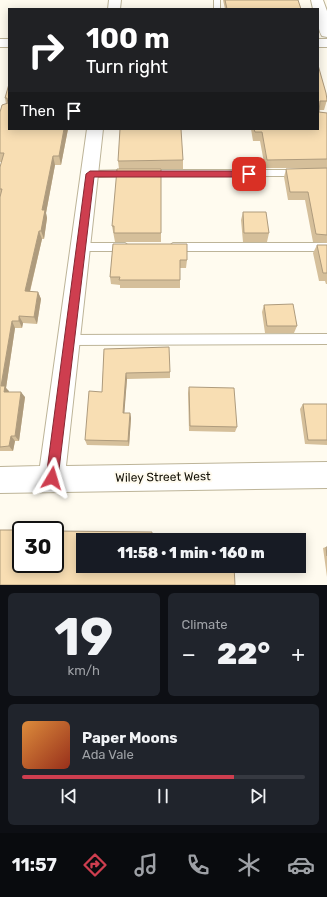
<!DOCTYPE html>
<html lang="en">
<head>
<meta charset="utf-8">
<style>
  body { margin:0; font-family:Rubik,sans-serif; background:#20242c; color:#f1f3f6; height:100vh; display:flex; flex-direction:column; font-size:15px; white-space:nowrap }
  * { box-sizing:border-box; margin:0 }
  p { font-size:13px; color:#9ea1a6 }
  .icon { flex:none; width:22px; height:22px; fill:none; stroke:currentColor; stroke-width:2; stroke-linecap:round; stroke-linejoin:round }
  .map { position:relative; height:585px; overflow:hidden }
  .details { display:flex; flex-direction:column; gap:8px; padding:8px; background:#0d0f14; flex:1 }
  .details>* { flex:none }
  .hud { position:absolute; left:8px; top:8px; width:311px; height:122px; border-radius:0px; box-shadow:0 2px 10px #0003; background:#202124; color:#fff; overflow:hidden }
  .speed { position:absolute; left:12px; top:521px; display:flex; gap:8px; font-size:20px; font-weight:700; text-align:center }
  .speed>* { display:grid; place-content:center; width:52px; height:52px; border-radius:50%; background:#171b24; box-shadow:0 2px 10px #0003; line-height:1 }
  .speed .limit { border:2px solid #111; border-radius:6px; background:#fff; color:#111 }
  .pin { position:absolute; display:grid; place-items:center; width:34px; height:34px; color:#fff; margin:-17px; border-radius:8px; box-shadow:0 2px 6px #0006 }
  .me { position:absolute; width:44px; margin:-22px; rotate:7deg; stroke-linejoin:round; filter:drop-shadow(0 0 3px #0008) }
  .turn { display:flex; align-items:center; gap:14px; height:84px; padding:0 12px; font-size:18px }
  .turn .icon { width:52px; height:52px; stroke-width:2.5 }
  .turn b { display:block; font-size:28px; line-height:34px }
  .then { display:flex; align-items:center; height:38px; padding:0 12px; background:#0003; gap:8px; font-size:15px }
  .big { font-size:30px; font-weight:800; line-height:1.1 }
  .details .widget { flex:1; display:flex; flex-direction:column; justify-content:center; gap:6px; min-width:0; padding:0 14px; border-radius:6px; background:#20242c }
  .details .dial { align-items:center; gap:0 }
  .dial b { font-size:52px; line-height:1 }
  .song { display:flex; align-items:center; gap:12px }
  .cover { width:48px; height:48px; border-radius:6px; background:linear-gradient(135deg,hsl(30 70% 55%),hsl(10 70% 35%)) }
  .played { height:4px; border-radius:2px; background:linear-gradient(90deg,#ce3e4f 75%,#363941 75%) }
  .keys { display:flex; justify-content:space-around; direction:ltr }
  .heat { display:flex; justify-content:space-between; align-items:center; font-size:22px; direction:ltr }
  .details .tiles { flex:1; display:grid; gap:8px; grid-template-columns:1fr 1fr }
  .widget:last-child { grid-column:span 2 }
  .trip { position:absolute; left:76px; top:533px; width:230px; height:40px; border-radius:0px; background:#171b24; box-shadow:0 2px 10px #0003; font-weight:800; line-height:40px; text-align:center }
  .menu { display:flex; height:64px; justify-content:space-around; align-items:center; background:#090b0e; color:#9ea1a6 }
  .menu .icon { width:28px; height:28px }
  .menu .selected { color:#ce3e4f }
  .menu b { font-size:18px; color:#f1f3f6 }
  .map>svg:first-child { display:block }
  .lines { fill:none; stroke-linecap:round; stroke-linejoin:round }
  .service-casing { stroke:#bdb498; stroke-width:2 }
  .minor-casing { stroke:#bdb498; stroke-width:2 }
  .tertiary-casing { stroke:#bdb498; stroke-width:2 }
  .service { fill:#fff; fill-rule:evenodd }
  .minor { fill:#fff; fill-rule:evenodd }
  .tertiary { fill:#fff; fill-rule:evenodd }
  .wall { fill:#d5bf9a }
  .shaded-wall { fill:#ae9b7d }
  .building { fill:#f8deb3; stroke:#ae9b7d }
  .route { fill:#ce3e4f; stroke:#862833 }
  .labels { text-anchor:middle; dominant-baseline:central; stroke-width:4; stroke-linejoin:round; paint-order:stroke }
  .near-street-label { font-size:12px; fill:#131006; stroke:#fffbef }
</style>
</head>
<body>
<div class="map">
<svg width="327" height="585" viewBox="0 0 327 585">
  <rect width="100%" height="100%" fill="#fffbef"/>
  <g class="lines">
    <!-- service casing -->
    <g class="service-casing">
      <path id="service" d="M 214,0 L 220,0 L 220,9 L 214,9 Z
        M 130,170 L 134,173 L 130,176 L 90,177 L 86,174 L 90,171 Z
        M 148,170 L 298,170 L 302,173 L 298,176 L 148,176 L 144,173 Z
        M 81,243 L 125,243 L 130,247 L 125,251 L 81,251 L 76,247 Z
        M 173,243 L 327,243 L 327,251 L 173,251 L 168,247 Z
        M 327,334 L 327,344 L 69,345 L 65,343 L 64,340 L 65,337 L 69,335 Z"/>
    </g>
    <!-- minor casing -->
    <g class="minor-casing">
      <path id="minor" d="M 109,0 L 121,0 L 120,9 L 108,9 Z
        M 311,0 L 323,0 L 327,11 L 327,37 L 322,36 C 317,28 318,18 318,9 L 313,9 Z
        M 87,129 L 103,129 L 66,466 L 327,462 L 327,488 L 0,493 L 0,467 L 40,466 Z"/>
    </g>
    <!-- tertiary casing -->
    <g class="tertiary-casing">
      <path id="tertiary" d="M 0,39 L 9,39 L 9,47 L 0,47 Z
        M 318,39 L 327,39 L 327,47 L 318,47 Z"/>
    </g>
    <!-- service -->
    <use href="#service" class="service"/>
    <!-- minor -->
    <use href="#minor" class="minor"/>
    <!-- tertiary -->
    <use href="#tertiary" class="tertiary"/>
  </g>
  <!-- wall -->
  <path class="wall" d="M 223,0 L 298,0 L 301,9 L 225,9 Z
    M 318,65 L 327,100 L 324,110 L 319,110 L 319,112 L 327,113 L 327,168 L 265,168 L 260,141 L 253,141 L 251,129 L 318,129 Z
    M 9,84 L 68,129 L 61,165 L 55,165 L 46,213 L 47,218 L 44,239 L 42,239 L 30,292 L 38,292 L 41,299 L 37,324 L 23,323 L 22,328 L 15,328 L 6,388 L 9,392 L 25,397 L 19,441 L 15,441 L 13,451 L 0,451 L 0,167 L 2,162 L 0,162 L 0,112 L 6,104 L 5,98 Z
    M 183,160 L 183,169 L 119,169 L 118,161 Z
    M 327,168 L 327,243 L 313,242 L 305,200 L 288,200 L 284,177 L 286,169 Z
    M 161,169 L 161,242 L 115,242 L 112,226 Z
    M 243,212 L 269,233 L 267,242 L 243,242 L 241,220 Z
    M 113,244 L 187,260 L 186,268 L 180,268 L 180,288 L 120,288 L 120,285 L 111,284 L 110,277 Z
    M 317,245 L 327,245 L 327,284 L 326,284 L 325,281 L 319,281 L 313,253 Z
    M 264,305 L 297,326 L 294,333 L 265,333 L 262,312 Z
    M 104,349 L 170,372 L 170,378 L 127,379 L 124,413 L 130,413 L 131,418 L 129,446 L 87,445 L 85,440 L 102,392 Z
    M 189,387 L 237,427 L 235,432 L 189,431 L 188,393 Z
    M 303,404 L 327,404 L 327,445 L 305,444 L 300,409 Z
    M 326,547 L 327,547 L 327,577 L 323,548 Z"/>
  <!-- shaded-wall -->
  <path class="shaded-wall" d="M 64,129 L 68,129 L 61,165 L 59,156 Z
    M 53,156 L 55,165 L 46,213 L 47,218 L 44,239 L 41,231 L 42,210 Z
    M 39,231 L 42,239 L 28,299 L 25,291 Z
    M 38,292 L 41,299 L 37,324 L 34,317 Z
    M 19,316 L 23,323 L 22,328 L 19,321 Z
    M 12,321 L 15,328 L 6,388 L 9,391 L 8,398 L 4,392 L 1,386 Z
    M 126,373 L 127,379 L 124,418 L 123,413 Z
    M 21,392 L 25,397 L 19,441 L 15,436 Z
    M 130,413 L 131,418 L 129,446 L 128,441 Z
    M 11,436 L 15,441 L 13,451 L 9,446 Z
    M 16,530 L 20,532 L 19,543 L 14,541 Z"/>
  <!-- building -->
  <path class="building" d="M 225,0 L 298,0 L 301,9 L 227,9 Z
    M 318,65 L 326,93 L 327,100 L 327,101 L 320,101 L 319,112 L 327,113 L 327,159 L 267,160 L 262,132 L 255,132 L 254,129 L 318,129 Z
    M 9,84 L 9,129 L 64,129 L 59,156 L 53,156 L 42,210 L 45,210 L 41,231 L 39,231 L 25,291 L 38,292 L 34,317 L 19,316 L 19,321 L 12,321 L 1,386 L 5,386 L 4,392 L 21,392 L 15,436 L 11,436 L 9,446 L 0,447 L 0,197 L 2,189 L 0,189 L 0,167 L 4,153 L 0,153 L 0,112 L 2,105 L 8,103 L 7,98 L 5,98 Z
    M 120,129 L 181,129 L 183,160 L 118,161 Z
    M 327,168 L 327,235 L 316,234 L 308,192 L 290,192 L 286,169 Z
    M 117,169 L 161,169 L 161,233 L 114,233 L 114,226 L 112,226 Z
    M 243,212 L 266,212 L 269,233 L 244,233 Z
    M 113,244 L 187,244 L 187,260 L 180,260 L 180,280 L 119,280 L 120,277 L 110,277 Z
    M 317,245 L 327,245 L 327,273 L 323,273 Z
    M 293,304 L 297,326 L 267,326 L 264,305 Z
    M 169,347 L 170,372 L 126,373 L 123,413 L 130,413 L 128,441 L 85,440 L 89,391 L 102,392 L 104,349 Z
    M 189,387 L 234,388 L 237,427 L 190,426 Z
    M 303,404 L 327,404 L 327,440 L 308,440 Z
    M 0,530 L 16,530 L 14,541 L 21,541 L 21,564 L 55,564 L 55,531 L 152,532 L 151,540 L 83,540 L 83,566 L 234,566 L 235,585 L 0,585 Z
    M 326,547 L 327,547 L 327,556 Z"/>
  <!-- route -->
  <path class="route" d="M 90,171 L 249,171 L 253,174 L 249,177 L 94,177 L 58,478 L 56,482 L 52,484 L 48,482 L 46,478 L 86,174 Z"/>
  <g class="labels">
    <!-- near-street labels -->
    <g class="near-street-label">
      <text transform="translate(163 477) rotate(-1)">Wiley Street West</text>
    </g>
  </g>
</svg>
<div class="speed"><div class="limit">30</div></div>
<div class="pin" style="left:249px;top:174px;background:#d93025"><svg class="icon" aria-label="arrive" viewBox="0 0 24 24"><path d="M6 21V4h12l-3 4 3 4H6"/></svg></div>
<svg class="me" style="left:52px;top:478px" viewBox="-20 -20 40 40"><path d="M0-17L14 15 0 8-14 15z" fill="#ce3e4f" stroke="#fff" stroke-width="4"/></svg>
<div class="trip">11:58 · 1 min · 160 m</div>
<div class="hud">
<div class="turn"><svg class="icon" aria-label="right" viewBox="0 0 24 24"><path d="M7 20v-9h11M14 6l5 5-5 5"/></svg><div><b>100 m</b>Turn right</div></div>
<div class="then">Then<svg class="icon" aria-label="arrive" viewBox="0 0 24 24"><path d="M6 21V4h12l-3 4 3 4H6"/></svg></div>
</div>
</div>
<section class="details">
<div class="tiles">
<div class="widget dial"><b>19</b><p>km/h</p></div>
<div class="widget"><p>Climate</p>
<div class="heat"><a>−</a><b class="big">22°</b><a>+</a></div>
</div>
<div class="widget">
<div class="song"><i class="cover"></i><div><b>Paper Moons</b><p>Ada Vale</p></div></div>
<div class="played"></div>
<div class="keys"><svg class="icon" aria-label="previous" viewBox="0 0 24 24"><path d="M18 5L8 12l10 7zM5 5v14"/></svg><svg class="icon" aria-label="pause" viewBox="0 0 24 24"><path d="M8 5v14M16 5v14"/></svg><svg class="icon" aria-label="next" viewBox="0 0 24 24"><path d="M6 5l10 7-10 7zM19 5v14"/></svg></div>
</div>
</div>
</section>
<nav class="menu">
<b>11:57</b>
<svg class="icon selected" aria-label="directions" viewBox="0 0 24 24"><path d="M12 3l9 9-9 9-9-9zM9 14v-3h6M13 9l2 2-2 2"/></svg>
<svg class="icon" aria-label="music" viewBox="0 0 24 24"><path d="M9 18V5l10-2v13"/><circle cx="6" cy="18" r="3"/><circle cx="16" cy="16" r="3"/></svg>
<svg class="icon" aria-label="phone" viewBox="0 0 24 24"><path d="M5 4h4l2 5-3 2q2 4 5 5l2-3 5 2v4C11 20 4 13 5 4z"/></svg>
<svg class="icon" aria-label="climate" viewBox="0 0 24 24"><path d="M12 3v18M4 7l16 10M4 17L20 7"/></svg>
<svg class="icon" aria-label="car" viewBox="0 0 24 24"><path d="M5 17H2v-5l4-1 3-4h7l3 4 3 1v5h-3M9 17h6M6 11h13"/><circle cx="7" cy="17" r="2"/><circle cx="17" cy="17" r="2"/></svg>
</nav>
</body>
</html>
